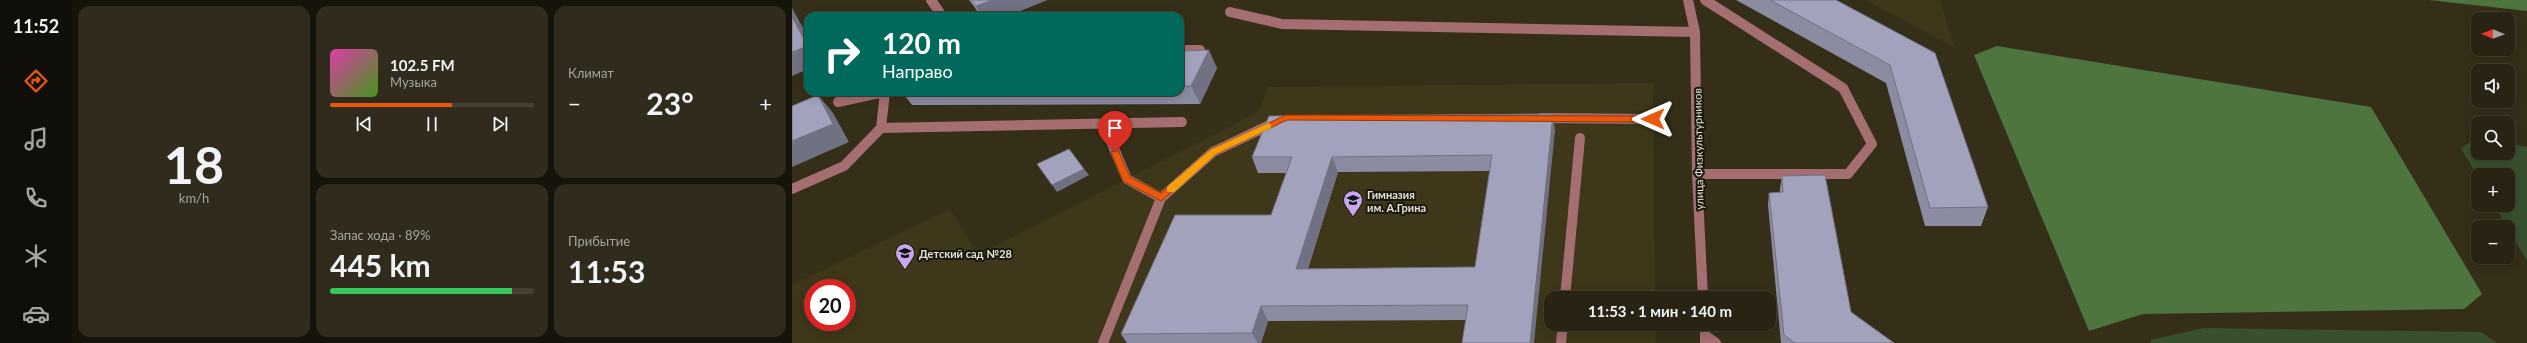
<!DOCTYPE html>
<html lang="ru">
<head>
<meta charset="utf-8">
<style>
  body { margin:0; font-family:Lato,sans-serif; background:#302b1c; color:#f1f3f6; height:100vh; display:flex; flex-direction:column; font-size:15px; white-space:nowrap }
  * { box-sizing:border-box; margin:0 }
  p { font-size:13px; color:#a5a4a0 }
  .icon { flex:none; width:22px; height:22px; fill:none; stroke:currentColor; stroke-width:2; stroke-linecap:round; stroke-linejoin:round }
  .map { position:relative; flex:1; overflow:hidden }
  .sheet { display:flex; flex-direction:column; gap:6px; padding:6px; background:#16130a; width:720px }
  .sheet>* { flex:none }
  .hud { position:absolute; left:12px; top:12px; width:380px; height:84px; border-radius:12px; box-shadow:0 2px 10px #0003,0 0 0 1px #444033; background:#00695c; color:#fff; overflow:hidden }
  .needle { width:26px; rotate:271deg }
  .fabs { position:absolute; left:1679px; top:12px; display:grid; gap:8px }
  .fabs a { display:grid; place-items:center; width:44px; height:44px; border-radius:8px; background:#282313; box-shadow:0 2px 10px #0003,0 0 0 1px #444033; font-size:20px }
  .speed { position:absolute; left:12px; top:279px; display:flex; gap:8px; font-size:20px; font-weight:700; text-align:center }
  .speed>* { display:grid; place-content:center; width:52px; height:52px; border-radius:50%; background:#282313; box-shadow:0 2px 10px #0003,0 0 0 1px #444033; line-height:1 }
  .speed .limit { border:6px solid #d22; background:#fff; color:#111 }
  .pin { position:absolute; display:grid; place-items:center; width:34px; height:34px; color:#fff; margin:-41px -17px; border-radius:50% 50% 50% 0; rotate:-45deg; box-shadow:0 0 4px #0007 }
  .pin .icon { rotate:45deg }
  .me { position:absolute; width:44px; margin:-22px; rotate:270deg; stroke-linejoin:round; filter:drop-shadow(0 0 3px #0008) }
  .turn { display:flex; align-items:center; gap:14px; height:84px; padding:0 12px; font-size:18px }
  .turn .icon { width:52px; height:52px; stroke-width:2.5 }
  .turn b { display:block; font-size:28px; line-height:34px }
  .big { font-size:30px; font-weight:700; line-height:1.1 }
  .sheet .widget { flex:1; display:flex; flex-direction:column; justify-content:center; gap:6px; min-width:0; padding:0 14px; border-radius:12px; background:#302b1c }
  .sheet .dial { align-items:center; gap:0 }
  .dial b { font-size:52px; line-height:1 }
  .song { display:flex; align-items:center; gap:12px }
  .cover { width:48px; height:48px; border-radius:6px; background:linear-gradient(135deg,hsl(320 70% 55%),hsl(100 70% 35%)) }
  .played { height:4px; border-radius:2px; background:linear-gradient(90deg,#ea580c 60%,#444033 60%) }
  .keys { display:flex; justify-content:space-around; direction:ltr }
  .heat { display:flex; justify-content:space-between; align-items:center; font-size:22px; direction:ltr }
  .charge { height:6px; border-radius:3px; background:linear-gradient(90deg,#34c759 89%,#444033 0) }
  .sheet .tiles { flex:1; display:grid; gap:6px; grid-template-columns:repeat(3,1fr) }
  .widget:first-child { grid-row:span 2 }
  .trip { position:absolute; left:752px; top:291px; width:232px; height:40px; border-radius:12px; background:#282313; box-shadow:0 2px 10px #0003,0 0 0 1px #444033; font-weight:700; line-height:40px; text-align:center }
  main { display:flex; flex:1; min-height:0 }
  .menu { display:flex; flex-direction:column; width:72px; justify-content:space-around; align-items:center; background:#100e08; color:#a5a4a0 }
  .menu .icon { width:28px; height:28px }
  .menu .active { color:#ea580c }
  .menu b { font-size:18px; color:#f1f3f6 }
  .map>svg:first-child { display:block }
  .built { fill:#3e3719; fill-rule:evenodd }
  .green { fill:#395030 }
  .forest { fill:#4d753d }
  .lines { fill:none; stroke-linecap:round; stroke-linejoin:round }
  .minor { stroke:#a56e71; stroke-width:10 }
  .wall { fill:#8b8ba2; fill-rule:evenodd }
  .shaded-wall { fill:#717184 }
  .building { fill:#a2a2bc; stroke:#717184; fill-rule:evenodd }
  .route { fill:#ea580c; stroke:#983908 }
  .slow { fill:#f59e0b }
  .labels { text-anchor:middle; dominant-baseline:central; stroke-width:4; stroke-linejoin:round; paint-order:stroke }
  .street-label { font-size:11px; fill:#e5e2d4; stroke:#1a180e }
  .poi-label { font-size:11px; font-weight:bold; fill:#e5e2d4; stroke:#1a180e; text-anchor:start }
</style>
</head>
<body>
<main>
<nav class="menu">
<b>11:52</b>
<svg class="icon active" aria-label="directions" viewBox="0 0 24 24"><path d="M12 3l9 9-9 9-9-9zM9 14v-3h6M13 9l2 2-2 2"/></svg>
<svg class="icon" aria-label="music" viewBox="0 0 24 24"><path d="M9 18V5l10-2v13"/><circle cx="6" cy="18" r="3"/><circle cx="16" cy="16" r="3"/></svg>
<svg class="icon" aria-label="phone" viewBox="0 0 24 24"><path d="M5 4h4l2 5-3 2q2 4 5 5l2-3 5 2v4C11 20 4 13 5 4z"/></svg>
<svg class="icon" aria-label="climate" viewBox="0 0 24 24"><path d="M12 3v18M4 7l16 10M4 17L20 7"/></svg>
<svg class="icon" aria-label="car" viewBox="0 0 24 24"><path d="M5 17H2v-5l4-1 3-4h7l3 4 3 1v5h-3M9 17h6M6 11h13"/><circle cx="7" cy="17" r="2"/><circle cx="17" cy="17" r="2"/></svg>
</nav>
<section class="sheet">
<div class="tiles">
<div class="widget dial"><b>18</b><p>km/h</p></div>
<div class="widget">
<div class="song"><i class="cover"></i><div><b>102.5 FM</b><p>Музыка</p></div></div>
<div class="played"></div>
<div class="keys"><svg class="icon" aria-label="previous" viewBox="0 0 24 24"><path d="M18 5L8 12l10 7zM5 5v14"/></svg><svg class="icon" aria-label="pause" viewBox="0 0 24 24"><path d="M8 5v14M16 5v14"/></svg><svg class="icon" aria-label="next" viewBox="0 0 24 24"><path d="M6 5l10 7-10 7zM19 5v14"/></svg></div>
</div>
<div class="widget"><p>Климат</p>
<div class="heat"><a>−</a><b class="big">23°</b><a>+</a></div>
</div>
<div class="widget"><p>Запас хода · 89%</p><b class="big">445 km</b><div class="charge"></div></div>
<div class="widget"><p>Прибытие</p><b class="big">11:53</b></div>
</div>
</section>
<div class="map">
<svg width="1735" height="343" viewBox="0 0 1735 343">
  <rect width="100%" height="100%" fill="#352f19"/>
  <!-- built -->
  <path class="built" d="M 1073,0 L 1148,0 L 1162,47 Z
    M 861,83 L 863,298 L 759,298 L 759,324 L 863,324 L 864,343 L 0,343 L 0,285 L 158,209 L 186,255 L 466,112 L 476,87 ZM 21,288 L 55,288 L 55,322 L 21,322 Z"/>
  <!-- green -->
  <path class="green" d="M 1684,138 L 1686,138 L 1686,153 L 1716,153 L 1716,143 L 1735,147 L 1735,261 L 1702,205 L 1716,205 L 1716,175 L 1686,175 L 1686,177 L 1669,148 Z
    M 1412,328 L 1689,332 L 1705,343 L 1359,343 L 1358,340 Z"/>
  <!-- forest -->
  <path class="forest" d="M 1637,0 L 1735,0 L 1735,11 Z
    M 1205,46 L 1579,107 L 1690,294 L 1672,309 L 1351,314 L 1297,331 L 1182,55 Z"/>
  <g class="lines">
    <!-- minor -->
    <path class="minor" d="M 139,0 L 150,16
      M 896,0 L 903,32 L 905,174 L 911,298
      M 438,12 L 490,24 L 903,32
      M 388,50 L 408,50
      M 46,102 L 92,92
      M 749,118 L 861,119
      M 312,125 L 335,179 L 369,198
      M 89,128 L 93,92
      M 905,174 L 1056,174 L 1080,144 L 1051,88 L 913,0
      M 0,189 L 52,166 L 89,128 L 390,122
      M 773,298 L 788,138
      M 913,324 L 913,343
      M 913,335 L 924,343
      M 311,343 L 369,198 L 421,152 L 484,122
      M 769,343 L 771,324"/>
  </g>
  <!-- wall -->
  <path class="wall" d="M 177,0 L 255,0 L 215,16 L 189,16 Z
    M 944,0 L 1044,0 L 1143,53 L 1196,207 L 1189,226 L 1133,226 L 1094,83 Z
    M 388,51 L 425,68 L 408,104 L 120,105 L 110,92 L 388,92 Z
    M 763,130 L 674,320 L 476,321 L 469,343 L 335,343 L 329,334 L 479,215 L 495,173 L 466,173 L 460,157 ZM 698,171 L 683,267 L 516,269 L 546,172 Z
    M 990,176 L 1059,312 L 1102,343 L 989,343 L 976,205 L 977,193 L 988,192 L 988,188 Z"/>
  <!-- shaded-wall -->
  <path class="shaded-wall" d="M 200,0 L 255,0 L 215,16 L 190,16 L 184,6 Z
    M 0,8 L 16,37 L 16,69 L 0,76 Z
    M 417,50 L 425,68 L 408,104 L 399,86 Z
    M 26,95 L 41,113 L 57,142 L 0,167 L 0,141 Z
    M 761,114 L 763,130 L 742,343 L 738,343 Z
    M 540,157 L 546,172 L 511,284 L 504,269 Z
    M 292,169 L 297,175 L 265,192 L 260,185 Z
    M 469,306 L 476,321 L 469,343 L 466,343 L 460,333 Z"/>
  <!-- building -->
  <path class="building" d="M 179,0 L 200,0 L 184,6 Z
    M 978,0 L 1044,0 L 1143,53 L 1196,207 L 1138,208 L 1098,65 Z
    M 0,17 L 16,46 L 0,52 Z
    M 417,50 L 399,86 L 388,86 L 388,51 Z
    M 26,95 L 41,124 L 0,141 L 0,106 Z
    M 761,114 L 738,343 L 670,343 L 676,305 L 469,306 L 460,333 L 329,334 L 383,215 L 479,215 L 500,157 L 460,157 L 477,116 ZM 700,155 L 683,267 L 504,269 L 540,157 Z
    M 277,149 L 292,169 L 260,185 L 245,164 Z
    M 1033,175 L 1059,312 L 1102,343 L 1003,343 L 992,335 L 977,193 L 991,192 L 990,176 Z"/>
  <!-- route -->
  <path class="route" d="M 494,115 L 861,116 L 865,119 L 861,122 L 495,120 L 424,154 L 369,201 L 331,181 L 319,152 L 326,150 L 338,177 L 369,193 L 418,150 Z"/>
  <!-- slow -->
  <path class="slow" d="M 476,123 L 479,124 L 479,128 L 424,154 L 382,192 L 375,192 L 375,187 L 418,150 Z"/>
  <!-- icons -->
  <defs>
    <g id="school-pin" transform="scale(1)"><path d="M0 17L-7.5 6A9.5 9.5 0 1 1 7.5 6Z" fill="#c7a6ef" stroke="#1a180e"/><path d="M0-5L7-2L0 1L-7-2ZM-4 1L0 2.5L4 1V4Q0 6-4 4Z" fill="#111"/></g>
  </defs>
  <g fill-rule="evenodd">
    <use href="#school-pin" x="561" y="200"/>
    <use href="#school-pin" x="113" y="253"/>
  </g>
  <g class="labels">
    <!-- street labels -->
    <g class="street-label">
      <text transform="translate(906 149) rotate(-91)">улица Физкультурников</text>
    </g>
    <!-- poi labels -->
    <g class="poi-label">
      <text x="575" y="194">Гимназия<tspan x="575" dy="13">им. А.Грина</tspan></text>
      <text x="127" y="253">Детский сад №28</text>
    </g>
  </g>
</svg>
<div class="fabs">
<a><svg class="needle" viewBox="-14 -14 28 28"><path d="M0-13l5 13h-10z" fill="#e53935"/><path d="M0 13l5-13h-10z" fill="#a5a4a0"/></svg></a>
<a><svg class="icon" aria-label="sound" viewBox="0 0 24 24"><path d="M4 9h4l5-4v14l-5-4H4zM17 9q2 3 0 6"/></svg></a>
<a><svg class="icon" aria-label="search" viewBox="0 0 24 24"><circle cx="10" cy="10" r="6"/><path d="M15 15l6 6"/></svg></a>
<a>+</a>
<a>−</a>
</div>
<div class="speed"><div class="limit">20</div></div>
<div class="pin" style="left:323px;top:152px;background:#d93025"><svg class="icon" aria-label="arrive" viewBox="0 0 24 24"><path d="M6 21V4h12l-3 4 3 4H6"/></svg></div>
<svg class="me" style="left:861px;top:119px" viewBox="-20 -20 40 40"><path d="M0-17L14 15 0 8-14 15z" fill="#ea580c" stroke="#fff" stroke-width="4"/></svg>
<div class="trip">11:53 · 1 мин · 140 m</div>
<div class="hud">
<div class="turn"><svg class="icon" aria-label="right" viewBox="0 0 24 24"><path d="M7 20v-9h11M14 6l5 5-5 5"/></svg><div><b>120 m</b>Направо</div></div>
</div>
</div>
</main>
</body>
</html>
